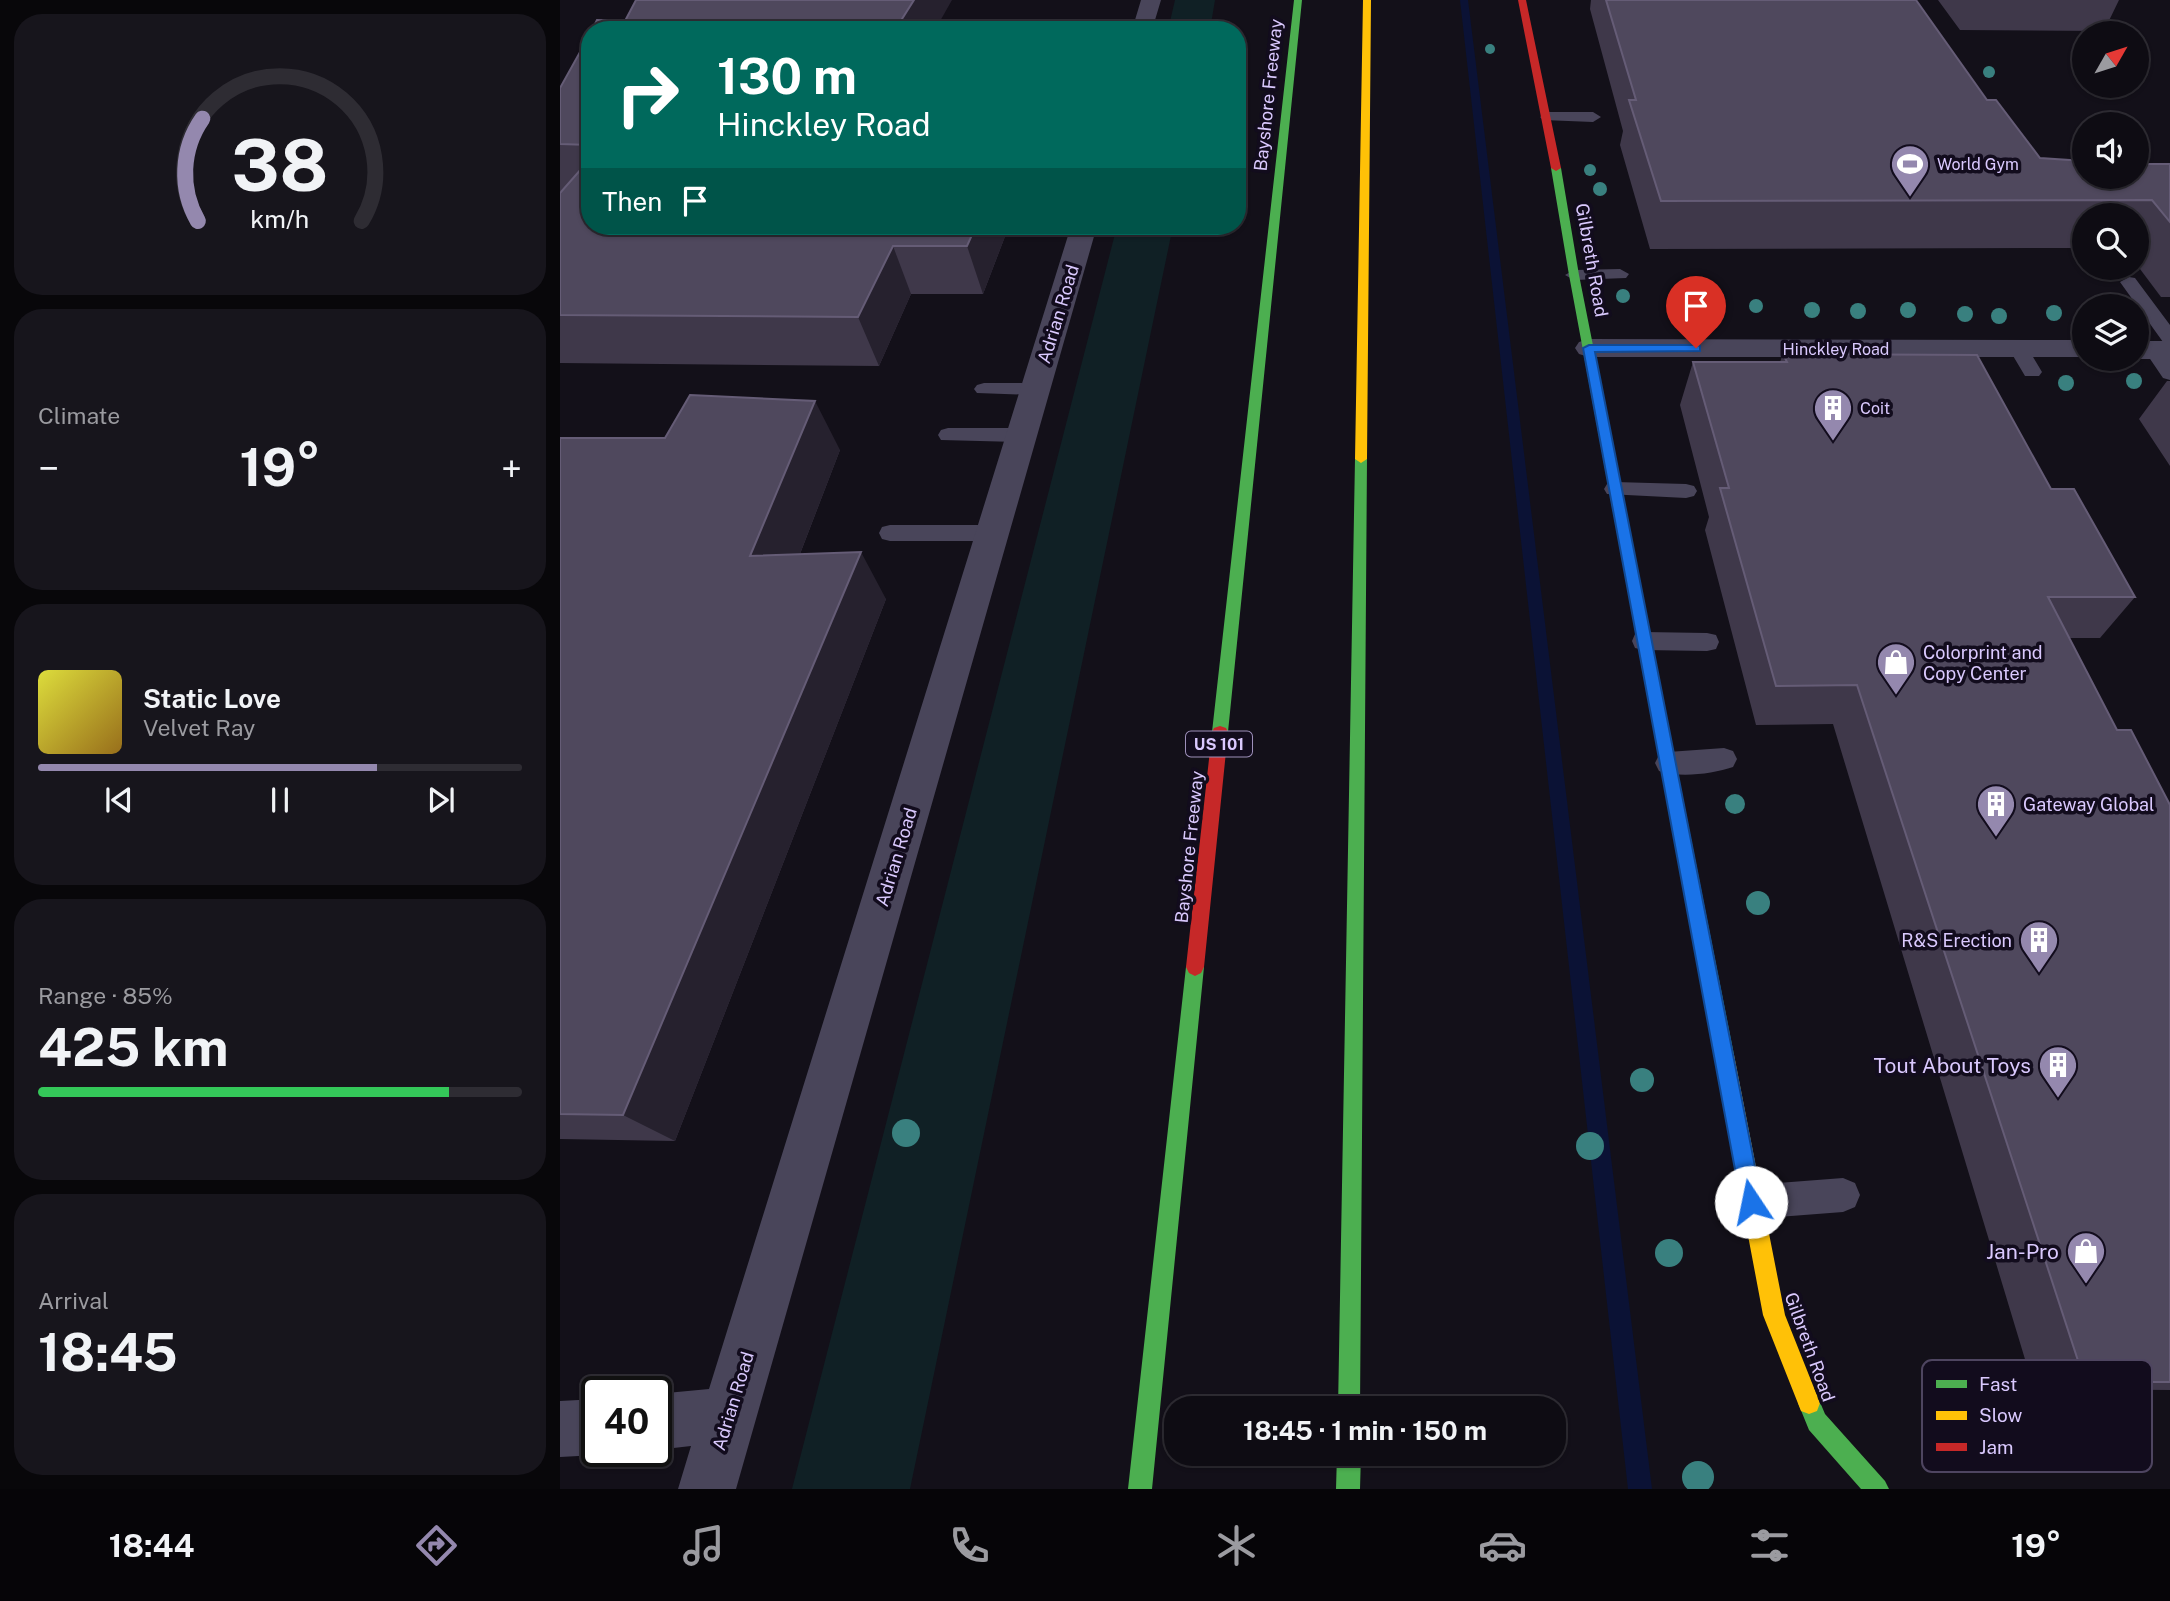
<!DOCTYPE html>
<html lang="en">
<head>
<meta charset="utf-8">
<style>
  body { margin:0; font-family:"Public Sans",sans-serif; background:#17151c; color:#f1f3f6; height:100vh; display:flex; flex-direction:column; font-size:26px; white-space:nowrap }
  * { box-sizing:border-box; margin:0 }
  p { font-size:23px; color:#9b9ba0 }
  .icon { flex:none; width:38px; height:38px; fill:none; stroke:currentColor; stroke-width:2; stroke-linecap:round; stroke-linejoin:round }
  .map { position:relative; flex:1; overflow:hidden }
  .sheet { display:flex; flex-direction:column; gap:14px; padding:14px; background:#08070a; width:560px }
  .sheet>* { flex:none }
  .banner { position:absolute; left:21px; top:21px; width:665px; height:214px; border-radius:28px; box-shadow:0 2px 5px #0004,0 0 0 2px #2e2c33; background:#00695c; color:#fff; overflow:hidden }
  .needle { width:46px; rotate:51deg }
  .tools { position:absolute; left:1512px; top:21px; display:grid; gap:14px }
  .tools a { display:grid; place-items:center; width:77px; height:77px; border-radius:50%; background:#0e0c13; box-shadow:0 2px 5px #0004,0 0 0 2px #2e2c33; font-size:35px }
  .speed { position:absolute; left:21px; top:1376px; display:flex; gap:14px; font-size:35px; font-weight:700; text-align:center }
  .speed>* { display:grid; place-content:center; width:91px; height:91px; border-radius:50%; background:#0e0c13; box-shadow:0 2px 5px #0004,0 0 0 2px #2e2c33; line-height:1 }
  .speed .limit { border:4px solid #111; border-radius:10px; background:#fff; color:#111 }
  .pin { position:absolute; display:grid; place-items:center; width:60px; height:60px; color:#fff; margin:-72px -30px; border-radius:50% 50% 50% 0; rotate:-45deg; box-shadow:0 0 7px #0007 }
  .pin .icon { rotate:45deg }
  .me { position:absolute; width:77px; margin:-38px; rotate:349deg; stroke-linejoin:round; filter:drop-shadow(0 0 5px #0008) }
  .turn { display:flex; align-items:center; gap:24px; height:147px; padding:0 21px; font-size:32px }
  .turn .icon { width:91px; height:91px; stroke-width:2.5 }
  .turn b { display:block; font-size:49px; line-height:60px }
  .then { display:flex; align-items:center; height:66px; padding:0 21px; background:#0003; gap:14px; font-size:26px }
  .big { font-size:52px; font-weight:700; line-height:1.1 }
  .sheet .widget { flex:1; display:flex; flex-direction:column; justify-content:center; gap:10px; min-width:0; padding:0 24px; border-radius:28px; background:#17151c }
  .sheet .dial { align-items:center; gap:0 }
  .dial svg { height:182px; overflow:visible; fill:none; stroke:#2e2c33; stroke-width:7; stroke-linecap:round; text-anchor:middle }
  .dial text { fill:#f1f3f6; stroke:none }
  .song { display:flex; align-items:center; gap:21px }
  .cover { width:84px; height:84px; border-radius:10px; background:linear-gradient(135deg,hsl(60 70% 55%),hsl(40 70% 35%)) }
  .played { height:7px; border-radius:4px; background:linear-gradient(90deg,#9488ae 70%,#2e2c33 70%) }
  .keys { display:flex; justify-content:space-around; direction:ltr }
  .heat { display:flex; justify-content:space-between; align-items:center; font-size:38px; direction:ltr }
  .charge { height:10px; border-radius:5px; background:linear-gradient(90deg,#34c759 85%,#2e2c33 0) }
  .trip { position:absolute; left:604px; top:1396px; width:402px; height:70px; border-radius:28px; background:#0e0c13; box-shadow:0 2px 5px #0004,0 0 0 2px #2e2c33; font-weight:700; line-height:70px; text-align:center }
  .dock { display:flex; height:112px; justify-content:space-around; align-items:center; background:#060508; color:#9b9ba0 }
  .dock .icon { width:49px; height:49px }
  .dock .current { color:#9488ae }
  .dock b { font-size:32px; color:#f1f3f6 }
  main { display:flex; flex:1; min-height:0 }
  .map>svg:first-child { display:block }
  .green { fill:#102025 }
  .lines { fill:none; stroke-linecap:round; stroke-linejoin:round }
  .stream { fill:#0b1235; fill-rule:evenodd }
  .lane { fill:#49455a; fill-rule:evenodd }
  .street { fill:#49455a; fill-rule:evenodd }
  .fast { fill:#4caf50; fill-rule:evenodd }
  .slow { fill:#ffc107; fill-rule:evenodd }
  .jam { fill:#c62828; fill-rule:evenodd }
  .tree { fill:#39807f }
  .wall { fill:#3f384a }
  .shaded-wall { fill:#26212e }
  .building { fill:#4f485d; stroke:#655c76; stroke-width:2 }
  .route { fill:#1a73e8; stroke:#114b97; stroke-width:2 }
  .labels { text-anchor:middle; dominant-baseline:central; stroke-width:7; stroke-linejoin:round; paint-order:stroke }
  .far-poi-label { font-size:16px; fill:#dac9fe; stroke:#120c1d; text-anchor:start }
  .far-street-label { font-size:16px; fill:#dac9fe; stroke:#120c1d }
  .shield { fill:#120c1d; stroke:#9e90ba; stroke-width:2 }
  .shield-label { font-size:16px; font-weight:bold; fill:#dac9fe }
  .street-label { font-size:18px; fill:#dac9fe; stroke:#120c1d }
  .poi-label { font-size:18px; fill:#dac9fe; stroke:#120c1d; text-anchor:start }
  .near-poi-label { font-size:21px; fill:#dac9fe; stroke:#120c1d; text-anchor:end }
  .key { fill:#120c1d; stroke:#4e4560; stroke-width:2 }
  .key-label { font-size:19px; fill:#dac9fe }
</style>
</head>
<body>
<main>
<section class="sheet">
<div class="widget dial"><svg viewBox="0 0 100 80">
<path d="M14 69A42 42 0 1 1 86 69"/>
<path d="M14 69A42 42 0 0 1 16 24" stroke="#9488ae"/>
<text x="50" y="56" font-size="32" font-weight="700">38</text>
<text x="50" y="72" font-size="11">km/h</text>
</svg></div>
<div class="widget"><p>Climate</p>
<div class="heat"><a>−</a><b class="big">19°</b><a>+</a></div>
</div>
<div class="widget">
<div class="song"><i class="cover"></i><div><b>Static Love</b><p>Velvet Ray</p></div></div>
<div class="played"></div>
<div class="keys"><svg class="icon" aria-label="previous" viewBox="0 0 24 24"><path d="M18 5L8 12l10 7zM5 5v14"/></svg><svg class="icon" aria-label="pause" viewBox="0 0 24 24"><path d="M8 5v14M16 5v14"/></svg><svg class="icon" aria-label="next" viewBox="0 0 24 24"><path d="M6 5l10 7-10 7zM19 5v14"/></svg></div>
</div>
<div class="widget"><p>Range · 85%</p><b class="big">425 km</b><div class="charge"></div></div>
<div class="widget"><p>Arrival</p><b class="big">18:45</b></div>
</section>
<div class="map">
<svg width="1610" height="1489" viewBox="0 0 1610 1489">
  <rect width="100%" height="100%" fill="#131019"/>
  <!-- green -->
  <path class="green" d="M 615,0 L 655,0 L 650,30 L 608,30 Z
    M 557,226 L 613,226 L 350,1489 L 232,1489 Z"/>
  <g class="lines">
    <!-- stream -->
    <path class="stream" d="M 900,0 L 908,0 L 1092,1489 L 1068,1489 Z"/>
    <!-- lane -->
    <path class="lane" d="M 988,112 L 1033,112 L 1041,117 L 1033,122 L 983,120 L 980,117 Z
      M 1060,269 L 1069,274 L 1066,278 L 1014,280 L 1005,275 L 1014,270 Z
      M 1569,277 L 1575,278 L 1610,325 L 1610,344 L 1603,342 L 1560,282 Z
      M 1459,343 L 1466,345 L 1482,372 L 1479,376 L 1465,376 L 1449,349 Z
      M 1594,344 L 1601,346 L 1610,359 L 1610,380 L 1603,378 L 1584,350 Z
      M 424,383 L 475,383 L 482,385 L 485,389 L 482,393 L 475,395 L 417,393 L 414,389 L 417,385 Z
      M 388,428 L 461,428 L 468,430 L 471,435 L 468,440 L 461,442 L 381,440 L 378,435 L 381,430 Z
      M 1055,482 L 1126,484 L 1134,486 L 1137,491 L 1134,496 L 1126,498 L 1047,494 L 1044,489 L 1047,484 Z
      M 330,525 L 432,525 L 440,527 L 443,533 L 440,539 L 432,541 L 330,541 L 322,539 L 319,533 L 322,527 Z
      M 1084,632 L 1147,633 L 1156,635 L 1159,642 L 1156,649 L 1147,651 L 1084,650 L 1075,648 L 1072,641 L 1075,634 Z
      M 1164,748 L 1173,751 L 1177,759 L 1173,767 C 1153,774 1119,778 1099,771 L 1095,763 L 1099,755 L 1108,752 Z
      M 1283,1178 L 1295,1183 L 1300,1195 L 1295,1207 L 1283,1212 L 1191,1219 L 1179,1214 L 1174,1202 L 1179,1190 L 1191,1185 Z"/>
    <!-- street -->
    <path class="street" d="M 581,0 L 601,0 L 592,30 L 572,30 Z
      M 511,226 L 537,226 L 176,1489 L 118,1489 L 131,1446 L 96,1450 L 96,1394 L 149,1389 Z
      M 1029,339 L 1524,340 L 1524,357 L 1029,357 L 1019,354 L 1015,348 L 1019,342 Z
      M 1577,341 L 1610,341 L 1610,359 L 1577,359 Z
      M 37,1399 L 37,1451 L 47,1451 L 37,1455 L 0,1457 L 0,1401 Z"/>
    <!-- fast -->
    <path class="fast" d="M 734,0 L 742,0 L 668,732 L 666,736 L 654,736 L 652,732 Z
      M 996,165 L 1001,168 L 1019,275 L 1174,1055 L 1171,1062 L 1164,1064 L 1157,1062 L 1154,1055 L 1009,275 L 991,168 Z
      M 801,455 L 807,459 L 800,1409 L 778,1409 L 795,459 Z
      M 635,958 L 641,961 L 644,967 L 592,1489 L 568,1489 L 626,967 L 629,961 Z
      M 1249,1392 L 1257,1395 L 1265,1414 L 1325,1481 L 1329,1489 L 1301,1489 L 1249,1430 L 1238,1403 L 1241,1395 Z
      M 777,1454 L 801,1454 L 800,1489 L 776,1489 Z"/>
    <!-- slow -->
    <path class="slow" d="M 803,0 L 811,0 L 807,459 L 801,463 L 795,459 Z
      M 1164,1046 L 1171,1048 L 1174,1055 L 1225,1315 L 1260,1403 L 1257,1411 L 1249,1414 L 1241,1411 L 1203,1315 L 1154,1055 L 1157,1048 Z"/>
    <!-- jam -->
    <path class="jam" d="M 958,0 L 966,0 L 1001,168 L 996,171 L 991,168 Z
      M 660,726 L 666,728 L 668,732 L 644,967 L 641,973 L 635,976 L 629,973 L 626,967 L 652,732 L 654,728 Z"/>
  </g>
  <!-- trees -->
  <g class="tree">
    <circle cx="930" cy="49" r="5"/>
    <circle cx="1429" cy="72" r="6"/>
    <circle cx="1030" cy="170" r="6"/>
    <circle cx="1040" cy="189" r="7"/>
    <circle cx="1063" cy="296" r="7"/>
    <circle cx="1196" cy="306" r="7"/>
    <circle cx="1252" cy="310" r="8"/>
    <circle cx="1348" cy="310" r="8"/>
    <circle cx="1298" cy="311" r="8"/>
    <circle cx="1494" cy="313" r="8"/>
    <circle cx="1405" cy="314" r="8"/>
    <circle cx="1439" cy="316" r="8"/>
    <circle cx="1574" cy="381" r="8"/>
    <circle cx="1506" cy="383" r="8"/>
    <circle cx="1175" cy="804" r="10"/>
    <circle cx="1198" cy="903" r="12"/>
    <circle cx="1082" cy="1080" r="12"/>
    <circle cx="346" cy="1133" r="14"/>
    <circle cx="1030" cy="1146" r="14"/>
    <circle cx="1109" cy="1253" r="14"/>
    <circle cx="1138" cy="1477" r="16"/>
  </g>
  <!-- wall -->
  <path class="wall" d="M 1031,0 L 1356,0 L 1427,100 L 1480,158 L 1524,177 L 1610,164 L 1610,297 L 1601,297 L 1577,265 L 1577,215 L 1524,215 L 1524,248 L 1090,249 L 1060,145 L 1063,131 L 1030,9 Z
    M 1378,0 L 1559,0 L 1544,31 L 1400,30 Z
    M 30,34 L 30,226 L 449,226 L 423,294 L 351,294 L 319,366 L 0,363 L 0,193 L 2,191 L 0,191 L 0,88 Z
    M 1223,354 L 1491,489 L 1575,597 L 1540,638 L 1509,638 L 1557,730 L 1610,805 L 1610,1390 L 1474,1389 L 1273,724 L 1196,725 L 1145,530 L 1149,517 L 1120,405 L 1133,362 L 1220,362 Z
    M 1607,381 L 1610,381 L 1610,466 L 1579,419 Z
    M 0,438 L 105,438 L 280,450 L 240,554 L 326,599 L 115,1141 L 0,1139 Z"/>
  <!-- shaded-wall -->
  <path class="shaded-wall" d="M 354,0 L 392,0 L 375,30 L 335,30 Z
    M 416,226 L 449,226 L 423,294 L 407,246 Z
    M 333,246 L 351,294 L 319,366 L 298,317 Z
    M 255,401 L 280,450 L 221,603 L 190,556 Z
    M 301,552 L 326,599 L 115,1141 L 63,1115 Z"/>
  <!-- building -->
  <path class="building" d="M 76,0 L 354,0 L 335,30 L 32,30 L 37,20 L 65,21 Z
    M 1046,0 L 1356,0 L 1427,100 L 1436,100 L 1480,158 L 1524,161 L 1524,177 L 1577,177 L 1577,164 L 1610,164 L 1610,222 L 1592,200 L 1101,201 L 1069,100 L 1076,100 Z
    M 30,34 L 30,145 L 0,144 L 0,88 Z
    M 30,159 L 30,226 L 416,226 L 407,246 L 333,246 L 298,317 L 0,315 L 0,193 Z
    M 1223,354 L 1417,355 L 1491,489 L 1514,489 L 1575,597 L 1488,597 L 1557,730 L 1571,730 L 1610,805 L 1610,1382 L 1525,1382 L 1297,685 L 1216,686 L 1160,488 L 1169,488 L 1133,362 L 1227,362 Z
    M 130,395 L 255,401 L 190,556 L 301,552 L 63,1115 L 0,1114 L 0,438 L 105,438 Z"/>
  <!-- route -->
  <path class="route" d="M 1136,345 L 1140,346 L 1140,351 L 1035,352 L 1202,1202 L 1199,1209 L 1191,1212 L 1184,1209 L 1181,1202 L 1023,348 L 1029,345 Z"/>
  <!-- icons -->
  <defs>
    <g id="stadium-pin" transform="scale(2.0125)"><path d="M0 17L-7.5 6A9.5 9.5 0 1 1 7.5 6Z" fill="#9488ae" stroke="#120c1d"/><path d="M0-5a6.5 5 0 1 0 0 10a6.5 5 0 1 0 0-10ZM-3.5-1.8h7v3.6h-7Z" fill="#fff"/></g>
    <g id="building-pin" transform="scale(2.0125)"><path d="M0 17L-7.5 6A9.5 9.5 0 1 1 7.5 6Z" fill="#9488ae" stroke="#120c1d"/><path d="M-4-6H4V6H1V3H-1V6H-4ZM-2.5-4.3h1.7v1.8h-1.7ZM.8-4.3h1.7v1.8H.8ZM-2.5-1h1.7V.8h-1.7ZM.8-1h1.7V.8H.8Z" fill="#fff"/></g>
    <g id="shop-pin" transform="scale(2.0125)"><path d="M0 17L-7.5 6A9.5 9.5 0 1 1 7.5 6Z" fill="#9488ae" stroke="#120c1d"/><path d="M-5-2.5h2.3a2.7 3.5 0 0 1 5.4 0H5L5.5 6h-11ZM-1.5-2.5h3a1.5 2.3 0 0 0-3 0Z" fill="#fff"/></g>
  </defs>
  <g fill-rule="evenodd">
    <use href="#stadium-pin" x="1350" y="164"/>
    <use href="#building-pin" x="1273" y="408"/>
    <use href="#shop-pin" x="1336" y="662"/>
    <use href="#building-pin" x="1436" y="804"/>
    <use href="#building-pin" x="1479" y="940"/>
    <use href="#building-pin" x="1498" y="1065"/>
    <use href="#shop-pin" x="1526" y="1251"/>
  </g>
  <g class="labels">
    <!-- far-poi labels -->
    <g class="far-poi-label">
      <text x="1377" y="164">World Gym</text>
      <text x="1300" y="408">Coit</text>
    </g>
    <!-- far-street labels -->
    <g class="far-street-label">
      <text x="1276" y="349">Hinckley Road</text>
    </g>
    <!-- shield labels -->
    <rect class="shield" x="626" y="731.5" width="66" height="25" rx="5"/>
    <g class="shield-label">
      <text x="659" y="744">US 101</text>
    </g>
    <!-- street labels -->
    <g class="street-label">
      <text transform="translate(708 95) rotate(-84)">Bayshore Freeway</text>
      <text transform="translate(1032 260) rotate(80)">Gilbreth Road</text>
      <text transform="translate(498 314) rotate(-73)">Adrian Road</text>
      <text transform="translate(629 847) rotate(-84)">Bayshore Freeway</text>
      <text transform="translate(336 857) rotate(-73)">Adrian Road</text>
      <text transform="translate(1250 1347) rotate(70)">Gilbreth Road</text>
      <text transform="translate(173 1401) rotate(-73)">Adrian Road</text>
    </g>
    <!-- poi labels -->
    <g class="poi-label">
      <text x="1363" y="652">Colorprint and<tspan x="1363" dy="21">Copy Center</tspan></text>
      <text x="1463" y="804">Gateway Global</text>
      <text x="1452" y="940" text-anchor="end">R&amp;S Erection</text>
    </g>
    <!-- near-poi labels -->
    <g class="near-poi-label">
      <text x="1471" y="1065">Tout About Toys</text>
      <text x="1499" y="1251">Jan-Pro</text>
    </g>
  </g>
  <!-- legend -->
  <rect x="1362" y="1360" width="230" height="112" rx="10" class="key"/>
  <rect x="1376" y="1380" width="31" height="8" fill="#4caf50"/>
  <rect x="1376" y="1411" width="31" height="9" fill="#ffc107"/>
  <rect x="1376" y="1443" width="31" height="8" fill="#c62828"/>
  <g class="key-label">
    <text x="1419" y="1391">Fast</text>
    <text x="1419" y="1422">Slow</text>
    <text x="1419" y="1454">Jam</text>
  </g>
</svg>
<div class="tools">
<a><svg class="needle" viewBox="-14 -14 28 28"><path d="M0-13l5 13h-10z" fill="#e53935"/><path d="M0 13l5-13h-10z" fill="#9b9ba0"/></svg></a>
<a><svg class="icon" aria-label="sound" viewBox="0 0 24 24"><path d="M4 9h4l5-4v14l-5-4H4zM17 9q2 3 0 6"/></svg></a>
<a><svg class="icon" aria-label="search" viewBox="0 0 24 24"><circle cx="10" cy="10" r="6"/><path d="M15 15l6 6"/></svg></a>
<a><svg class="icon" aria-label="layers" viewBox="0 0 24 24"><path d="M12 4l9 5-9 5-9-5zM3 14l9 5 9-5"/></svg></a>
</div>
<div class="speed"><div class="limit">40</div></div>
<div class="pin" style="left:1136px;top:348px;background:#d93025"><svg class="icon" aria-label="arrive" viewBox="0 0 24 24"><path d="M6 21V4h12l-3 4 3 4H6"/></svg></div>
<svg class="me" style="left:1191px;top:1202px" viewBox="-20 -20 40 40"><circle r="19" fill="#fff"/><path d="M0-13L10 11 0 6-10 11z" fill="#1a73e8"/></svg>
<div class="trip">18:45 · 1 min · 150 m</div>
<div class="banner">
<div class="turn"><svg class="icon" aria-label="right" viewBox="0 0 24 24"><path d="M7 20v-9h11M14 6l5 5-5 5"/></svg><div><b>130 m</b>Hinckley Road</div></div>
<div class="then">Then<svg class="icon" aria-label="arrive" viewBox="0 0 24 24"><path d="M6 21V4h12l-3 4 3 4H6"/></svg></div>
</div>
</div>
</main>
<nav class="dock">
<b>18:44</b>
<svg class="icon current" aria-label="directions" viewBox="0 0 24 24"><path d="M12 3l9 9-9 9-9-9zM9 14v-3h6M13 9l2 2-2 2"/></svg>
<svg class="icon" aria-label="music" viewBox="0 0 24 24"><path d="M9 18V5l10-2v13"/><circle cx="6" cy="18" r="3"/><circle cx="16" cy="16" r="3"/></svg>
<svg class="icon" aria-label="phone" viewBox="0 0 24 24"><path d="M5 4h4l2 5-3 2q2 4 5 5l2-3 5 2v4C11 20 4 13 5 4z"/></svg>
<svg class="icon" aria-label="climate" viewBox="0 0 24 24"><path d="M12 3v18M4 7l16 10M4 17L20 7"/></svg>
<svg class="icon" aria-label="car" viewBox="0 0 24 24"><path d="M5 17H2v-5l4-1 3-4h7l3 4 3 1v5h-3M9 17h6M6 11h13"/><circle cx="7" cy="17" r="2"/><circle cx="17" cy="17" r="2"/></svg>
<svg class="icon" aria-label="filters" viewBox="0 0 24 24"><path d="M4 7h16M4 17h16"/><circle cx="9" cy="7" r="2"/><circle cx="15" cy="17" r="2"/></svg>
<b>19°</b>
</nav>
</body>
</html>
